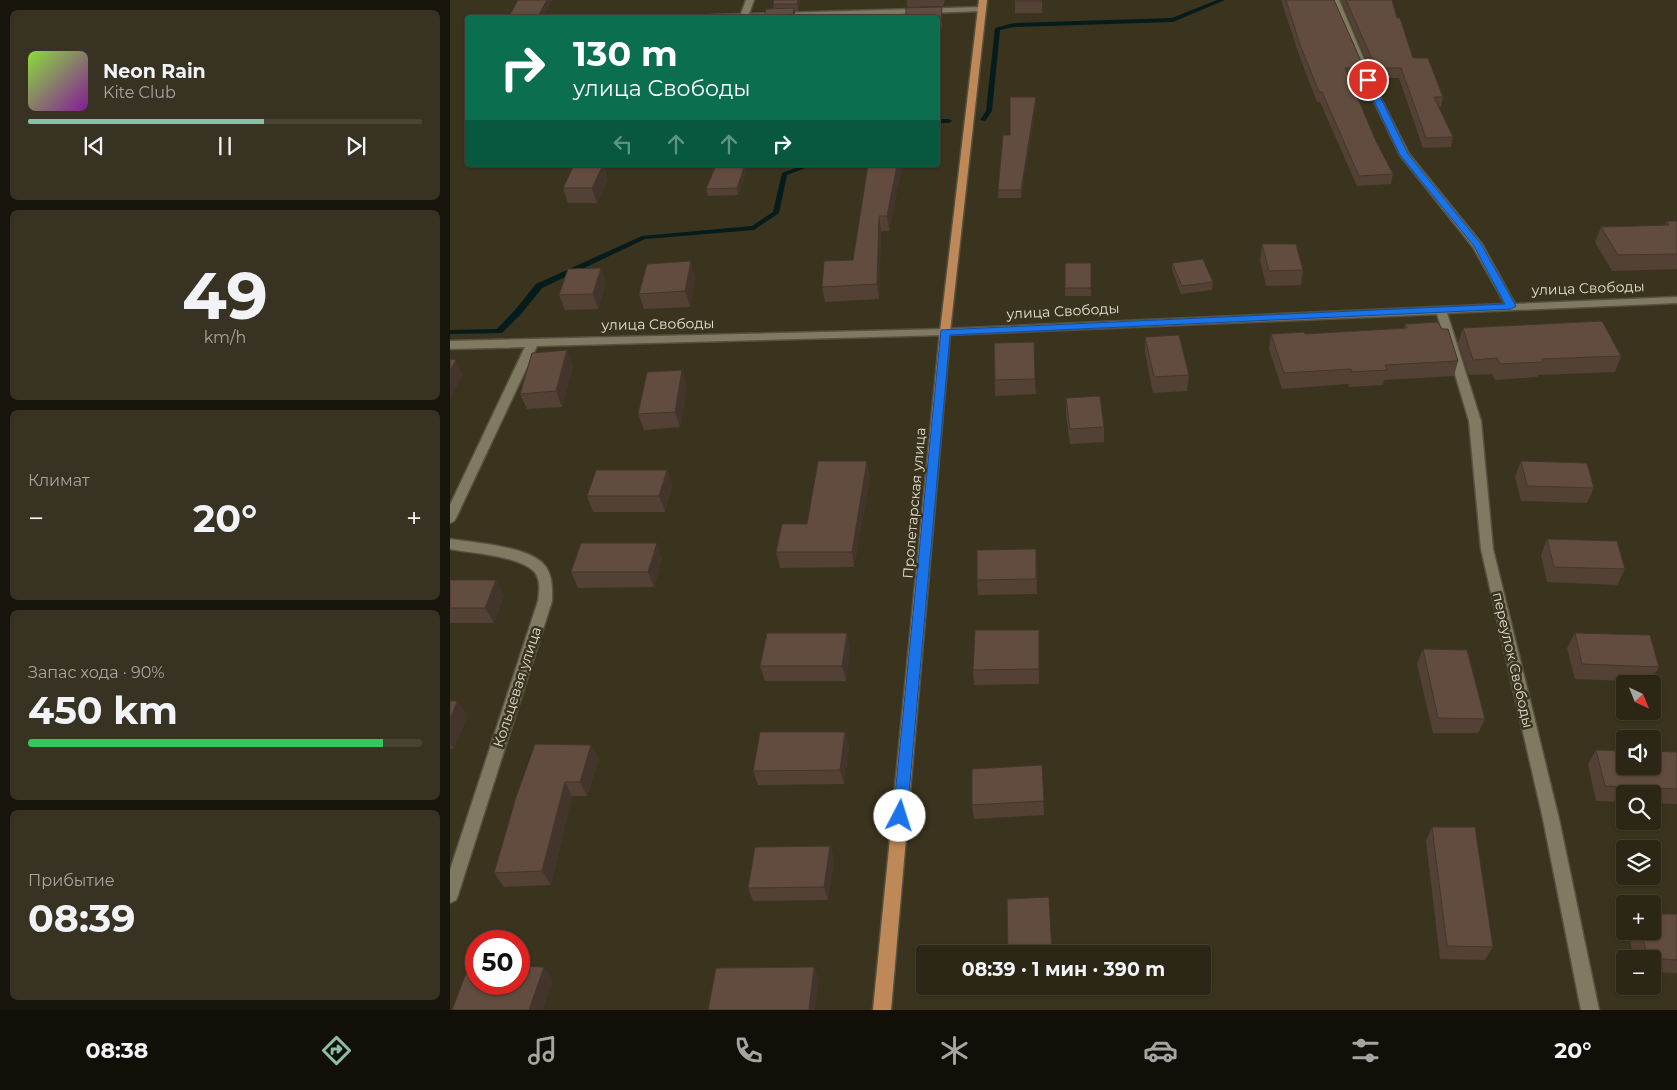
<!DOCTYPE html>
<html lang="ru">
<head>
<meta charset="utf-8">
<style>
  body { margin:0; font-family:Montserrat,sans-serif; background:#383223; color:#f1f3f6; height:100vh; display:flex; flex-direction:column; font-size:19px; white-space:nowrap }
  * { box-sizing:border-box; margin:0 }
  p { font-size:16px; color:#a6a5a1 }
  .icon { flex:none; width:28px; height:28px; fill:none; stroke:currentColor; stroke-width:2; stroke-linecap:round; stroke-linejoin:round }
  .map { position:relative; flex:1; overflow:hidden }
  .details { display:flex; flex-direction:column; gap:10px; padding:10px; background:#18150c; width:450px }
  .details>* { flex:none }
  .hud { position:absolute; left:15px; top:15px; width:475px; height:152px; border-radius:5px; box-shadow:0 1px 4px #0004,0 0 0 1px #484335; background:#0b6e4f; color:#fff; overflow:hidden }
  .needle { width:32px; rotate:137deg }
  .fabs { position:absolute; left:1166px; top:675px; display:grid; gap:10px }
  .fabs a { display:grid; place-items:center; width:45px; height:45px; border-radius:5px; background:#2c2616; box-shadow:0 1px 4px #0004,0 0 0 1px #484335; font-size:25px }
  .speed { position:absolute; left:15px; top:930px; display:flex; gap:10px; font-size:25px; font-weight:700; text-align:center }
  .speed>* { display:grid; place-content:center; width:65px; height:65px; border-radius:50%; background:#2c2616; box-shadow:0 1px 4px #0004,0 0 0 1px #484335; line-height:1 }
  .speed .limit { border:8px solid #d22; background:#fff; color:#111 }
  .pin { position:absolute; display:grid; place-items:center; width:42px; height:42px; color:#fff; margin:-21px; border:2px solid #fff; border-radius:50%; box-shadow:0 1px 5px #0007 }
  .me { position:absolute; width:55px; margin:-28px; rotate:5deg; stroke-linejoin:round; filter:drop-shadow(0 0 4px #0008) }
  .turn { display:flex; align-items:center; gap:18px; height:105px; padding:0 25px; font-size:22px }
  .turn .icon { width:65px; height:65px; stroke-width:2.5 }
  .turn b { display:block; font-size:35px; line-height:42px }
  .lanes { display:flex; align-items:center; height:48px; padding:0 25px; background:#0003; justify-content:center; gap:25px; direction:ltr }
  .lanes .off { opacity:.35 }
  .big { font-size:38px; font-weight:700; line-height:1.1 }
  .details .tile { flex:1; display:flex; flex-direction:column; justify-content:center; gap:8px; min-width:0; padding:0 18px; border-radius:8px; background:#383223 }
  .details .dial { align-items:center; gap:0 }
  .dial b { font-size:65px; line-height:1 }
  .song { display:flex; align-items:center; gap:15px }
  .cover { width:60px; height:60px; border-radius:8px; background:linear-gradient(135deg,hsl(90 70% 55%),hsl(290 70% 35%)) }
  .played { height:5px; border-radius:2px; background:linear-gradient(90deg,#8abfa5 60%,#484335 60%) }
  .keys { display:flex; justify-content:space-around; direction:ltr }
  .heat { display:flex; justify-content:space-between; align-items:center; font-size:28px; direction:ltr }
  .charge { height:8px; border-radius:4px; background:linear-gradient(90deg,#34c759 90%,#484335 0) }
  .trip { position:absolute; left:466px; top:945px; width:295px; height:50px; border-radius:5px; background:#2c2616; box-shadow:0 1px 4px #0004,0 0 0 1px #484335; font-weight:700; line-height:50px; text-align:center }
  .dock { display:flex; height:80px; justify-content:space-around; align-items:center; background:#120f09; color:#a6a5a1 }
  .dock .icon { width:35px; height:35px }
  .dock .active { color:#8abfa5 }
  .dock b { font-size:22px; color:#f1f3f6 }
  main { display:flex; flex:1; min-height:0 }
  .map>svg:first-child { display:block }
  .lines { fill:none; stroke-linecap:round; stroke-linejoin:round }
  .stream { fill:#051b1c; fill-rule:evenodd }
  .minor-casing { stroke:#57513f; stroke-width:3 }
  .major-casing { stroke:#57513f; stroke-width:3 }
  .minor { fill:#817a62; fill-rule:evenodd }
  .major { fill:#bf8858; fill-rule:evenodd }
  .wall { fill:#534136 }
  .shaded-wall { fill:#44352c }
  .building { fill:#614c3f; stroke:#44352c }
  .route { fill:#1a73e8; stroke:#114b97 }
  .labels { text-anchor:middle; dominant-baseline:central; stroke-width:5; stroke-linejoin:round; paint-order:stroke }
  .street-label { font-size:14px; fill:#e1ddd0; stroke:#3a331e }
</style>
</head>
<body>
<main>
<section class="details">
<div class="tile">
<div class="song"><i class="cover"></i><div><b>Neon Rain</b><p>Kite Club</p></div></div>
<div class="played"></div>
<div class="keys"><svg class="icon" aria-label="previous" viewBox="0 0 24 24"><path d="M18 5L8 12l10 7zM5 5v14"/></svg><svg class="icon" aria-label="pause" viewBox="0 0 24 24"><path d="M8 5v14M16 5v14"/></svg><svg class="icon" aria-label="next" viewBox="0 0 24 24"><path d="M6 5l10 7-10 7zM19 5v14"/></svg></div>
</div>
<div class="tile dial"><b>49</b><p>km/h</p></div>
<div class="tile"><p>Климат</p>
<div class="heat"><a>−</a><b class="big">20°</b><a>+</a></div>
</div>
<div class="tile"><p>Запас хода · 90%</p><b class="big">450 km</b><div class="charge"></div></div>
<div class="tile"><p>Прибытие</p><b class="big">08:39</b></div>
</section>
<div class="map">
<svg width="1227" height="1010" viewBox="0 0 1227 1010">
  <rect width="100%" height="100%" fill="#3a331e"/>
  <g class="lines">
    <!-- stream -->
    <path class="stream" d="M 767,0 L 775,0 L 723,22 L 564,27 L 550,30 L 542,111 L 535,121 L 530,120 L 536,111 L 545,28 L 564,23 L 722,18 Z
      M 488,119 L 499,119 L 502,121 L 499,123 L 488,123 Z
      M 354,165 L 363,165 L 337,175 L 329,213 L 304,230 L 195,239 L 92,288 L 71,314 L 52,333 L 0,334 L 0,330 L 47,329 L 65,310 L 86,284 L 192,236 L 302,226 L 323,212 L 332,173 Z"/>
    <!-- minor casing -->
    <g class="minor-casing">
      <path id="minor" d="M 296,0 L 304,0 L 299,14 L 532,7 L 536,9 L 532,11 L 335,18 L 238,18 L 242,16 L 291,14 Z
        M 881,0 L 889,0 L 929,95 L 959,154 L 1032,244 L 1065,304 L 1227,297 L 1227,303 L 997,313 L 1031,421 L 1043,549 L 1109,819 L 1149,1010 L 1131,1010 L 1093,819 L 1031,549 L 1019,421 L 987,314 L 495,335 L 87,346 L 6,518 L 4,521 L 0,523 L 0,505 L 75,347 L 0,349 L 0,341 L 495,329 L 1055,304 L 1023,247 L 950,155 L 921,95 Z
        M 0,539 C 24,543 82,546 96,567 C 103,578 102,589 102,601 L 8,895 L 6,900 L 0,903 L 0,870 L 88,601 C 89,592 91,583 86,574 C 75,556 20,553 0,549 Z"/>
    </g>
    <!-- major casing -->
    <g class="major-casing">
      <path id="major" d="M 529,0 L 537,0 L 500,332 L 441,1010 L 423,1010 L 490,332 Z"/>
    </g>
    <!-- minor -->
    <use href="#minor" class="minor"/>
    <!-- major -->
    <use href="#major" class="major"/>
  </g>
  <!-- wall -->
  <path class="wall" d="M 350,0 L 348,11 L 324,9 L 323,4 Z
    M 457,0 L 495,0 L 493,6 L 457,7 Z
    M 565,0 L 592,0 L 592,13 L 565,13 Z
    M 831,0 L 884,0 L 914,68 L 912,78 L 899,78 L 925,139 L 943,174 L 941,184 L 907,186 L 870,102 L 867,102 L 849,55 Z
    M 891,0 L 942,0 L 947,18 L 963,58 L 993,97 L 991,107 L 989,107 L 1003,137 L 1001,147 L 973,148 L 949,78 L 924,78 Z
    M 492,14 L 492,28 L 488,28 L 488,18 Z
    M 586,104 L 571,198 L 548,198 L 548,190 L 560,135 Z
    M 295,165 L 296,172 L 288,195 L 258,196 L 256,189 Z
    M 418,165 L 452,165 L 439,231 L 431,231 L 429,299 L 375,302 L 372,287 L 403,260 Z
    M 158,180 L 147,203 L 118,203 L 113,188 Z
    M 1217,221 L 1227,221 L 1227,269 L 1162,271 L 1145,242 L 1151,227 L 1215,225 Z
    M 812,244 L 853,270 L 851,285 L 816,286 L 810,260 Z
    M 615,263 L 641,263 L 641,296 L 615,296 Z
    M 722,263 L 763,282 L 762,290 L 731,294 L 722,270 Z
    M 151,268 L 156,283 L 148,309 L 115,310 L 109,295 Z
    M 245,277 L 240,307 L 194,309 L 189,294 Z
    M 955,324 L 1008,361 L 1004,376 L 934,380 L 933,385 L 899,387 L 898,384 L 832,389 L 819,349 L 821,334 L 855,334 L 954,328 Z
    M 1013,328 L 1171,356 L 1165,372 L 1088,375 L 1087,377 L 1045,380 L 1042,374 L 1019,375 L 1008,343 Z
    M 695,337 L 739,375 L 737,391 L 703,393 L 695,353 Z
    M 117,350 L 123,366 L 112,407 L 77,409 L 70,394 Z
    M 585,379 L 586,394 L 545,396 L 545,380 Z
    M 237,385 L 230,427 L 194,430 L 188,414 Z
    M 616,398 L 654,427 L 654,442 L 620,444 L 616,414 Z
    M 1071,461 L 1144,488 L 1137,503 L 1071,501 L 1065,477 Z
    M 217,470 L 222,485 L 215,512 L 143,512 L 137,496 Z
    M 420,477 L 404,567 L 330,568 L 326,552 L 357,524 Z
    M 1097,539 L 1175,569 L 1167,585 L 1097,582 L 1091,555 Z
    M 586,549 L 587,594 L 528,595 L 527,580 Z
    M 212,558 L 204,587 L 128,588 L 121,572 Z
    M 0,580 L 46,580 L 54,595 L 44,623 L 0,623 Z
    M 1125,633 L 1209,667 L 1200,682 L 1125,679 L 1117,648 Z
    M 589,645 L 589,684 L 524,685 L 523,670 Z
    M 400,648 L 396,681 L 315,681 L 310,666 Z
    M 973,649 L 1035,719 L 1028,733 L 983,733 L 967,664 Z
    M 0,701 L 7,701 L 17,716 L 4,749 L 0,749 Z
    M 395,732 L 399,747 L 394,784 L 308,785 L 303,771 Z
    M 141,745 L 149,759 L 137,796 L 122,796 L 101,885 L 54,887 L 44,873 Z
    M 1146,750 L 1227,752 L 1227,804 L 1202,803 L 1202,794 L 1175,794 L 1175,802 L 1146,801 L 1138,764 Z
    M 592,765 L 594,815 L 524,819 L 522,805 Z
    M 982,827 L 1043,947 L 1035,960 L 990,959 L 976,841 Z
    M 380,846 L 384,860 L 378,900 L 303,901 L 298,888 Z
    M 1227,914 L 1227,973 L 1202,972 L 1202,959 L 1184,959 L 1178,931 L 1202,931 Z"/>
  <!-- shaded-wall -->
  <path class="shaded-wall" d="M 97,0 L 103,0 L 93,18 L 87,18 Z
    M 348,0 L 350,0 L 348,11 L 347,4 Z
    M 344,8 L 346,18 L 343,18 Z
    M 586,97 L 586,104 L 571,198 L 571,190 Z
    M 154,165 L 158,180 L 147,203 L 142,188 Z
    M 295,165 L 296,172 L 288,195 L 287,188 Z
    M 447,165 L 452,165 L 439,231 L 437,216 Z
    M 429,216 L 431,231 L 429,299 L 427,284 Z
    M 241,261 L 245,277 L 240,307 L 235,291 Z
    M 151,268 L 156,283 L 148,309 L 143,294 Z
    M 117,350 L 123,366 L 112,407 L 106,391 Z
    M 6,360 L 13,375 L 0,400 L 0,371 Z
    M 232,370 L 237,385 L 230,427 L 225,412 Z
    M 417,461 L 420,477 L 404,567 L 402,552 Z
    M 217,470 L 222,485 L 215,512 L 209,496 Z
    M 207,543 L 212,558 L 204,587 L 198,572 Z
    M 46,580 L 54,595 L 44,623 L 35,608 Z
    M 397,633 L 400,648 L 396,681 L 392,666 Z
    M 7,701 L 17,716 L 4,749 L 0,743 L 0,720 Z
    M 395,732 L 399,747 L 394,784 L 390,770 Z
    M 141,745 L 149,759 L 137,796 L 130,782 Z
    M 115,782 L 122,796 L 101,885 L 92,871 Z
    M 380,846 L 384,860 L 378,900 L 374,887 Z
    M 94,967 L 103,980 L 93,1010 L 79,1010 Z
    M 364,967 L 369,979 L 365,1010 L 359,1010 Z"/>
  <!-- building -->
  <path class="building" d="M 68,0 L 97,0 L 87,18 L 58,18 Z
    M 324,0 L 348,0 L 347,4 L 323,4 Z
    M 565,0 L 592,0 L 591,1 L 564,1 Z
    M 836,0 L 884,0 L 914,68 L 895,68 L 925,139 L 943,174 L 909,176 L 872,92 L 869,92 L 850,45 Z
    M 896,0 L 942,0 L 947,18 L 950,18 L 963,58 L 978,58 L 993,97 L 984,97 L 1003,137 L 976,138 L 951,68 L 926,68 Z
    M 492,7 L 491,21 L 488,21 L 488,18 L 456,18 L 456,8 Z
    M 344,8 L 343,18 L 314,18 L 316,9 Z
    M 560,97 L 586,97 L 571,190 L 548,190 L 553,135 L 560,135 Z
    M 124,165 L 153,165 L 142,188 L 113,188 Z
    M 266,165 L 295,165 L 287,188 L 256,189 Z
    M 418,165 L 447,165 L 437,216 L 429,216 L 427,284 L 372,287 L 374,261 L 403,260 Z
    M 1217,221 L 1227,221 L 1227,254 L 1168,255 L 1151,227 L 1219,225 Z
    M 812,244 L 846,244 L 853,270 L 819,271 Z
    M 753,259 L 763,282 L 732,286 L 722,263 Z
    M 241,261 L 235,291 L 189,294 L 197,264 Z
    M 615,263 L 641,263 L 641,288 L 615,288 Z
    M 151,268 L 143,294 L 109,295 L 118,269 Z
    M 1152,321 L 1171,356 L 1092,359 L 1093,362 L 1050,364 L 1047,358 L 1023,360 L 1013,328 Z
    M 988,322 L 992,329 L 998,329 L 1008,361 L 935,365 L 937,370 L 902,372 L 901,369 L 834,373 L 821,334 L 854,332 L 855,334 L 957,328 L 955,324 Z
    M 729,335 L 739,375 L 704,377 L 695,337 Z
    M 584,342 L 585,379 L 545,380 L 544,343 Z
    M 117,350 L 106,391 L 70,394 L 82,353 Z
    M 0,359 L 6,360 L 0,371 Z
    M 232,370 L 225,412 L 188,414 L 197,372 Z
    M 650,396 L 654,427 L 620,429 L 616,398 Z
    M 368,461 L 417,461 L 402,552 L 326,552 L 332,524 L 357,524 Z
    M 1071,461 L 1137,463 L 1144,488 L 1077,486 Z
    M 146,470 L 217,470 L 209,496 L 137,496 Z
    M 1097,539 L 1167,541 L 1175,569 L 1104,567 Z
    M 131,543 L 207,543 L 198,572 L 121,572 Z
    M 586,549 L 586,579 L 527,580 L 527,550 Z
    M 0,580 L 46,580 L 35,608 L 0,608 Z
    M 525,630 L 589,630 L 589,669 L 523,670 Z
    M 317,633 L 397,633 L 392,666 L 310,666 Z
    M 1125,633 L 1200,635 L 1209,667 L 1132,664 Z
    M 973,649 L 1017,650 L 1035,719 L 988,718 Z
    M 0,701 L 7,701 L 0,720 Z
    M 310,732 L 395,732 L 390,770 L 303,771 Z
    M 85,744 L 141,745 L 130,782 L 115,782 L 92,871 L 44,873 L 66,797 Z
    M 1146,750 L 1175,751 L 1175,766 L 1202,766 L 1202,751 L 1227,752 L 1227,789 L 1155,786 Z
    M 592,765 L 594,801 L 522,805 L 522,769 Z
    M 982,827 L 1025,827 L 1043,947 L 997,946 Z
    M 380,846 L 374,887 L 298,888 L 305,847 Z
    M 599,897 L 602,954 L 558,954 L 557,899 Z
    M 1202,914 L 1227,914 L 1227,960 L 1198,958 L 1191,931 L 1202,931 Z
    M 20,963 L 26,964 L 26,984 L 69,984 L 69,966 L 94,967 L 79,1010 L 2,1010 Z
    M 364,967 L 359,1010 L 258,1010 L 266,968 Z"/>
  <!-- route -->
  <path class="route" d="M 918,77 L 922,80 L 958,154 L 1031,244 L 1066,306 L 1061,309 L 500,335 L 457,816 L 455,821 L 450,823 L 445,821 L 443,816 L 491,330 L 1055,304 L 1024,246 L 950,155 L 914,80 Z"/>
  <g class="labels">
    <!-- street labels -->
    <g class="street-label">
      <text transform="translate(1138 288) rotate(-2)">улица Свободы</text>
      <text transform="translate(613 311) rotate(-3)">улица Свободы</text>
      <text transform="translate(208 324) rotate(-1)">улица Свободы</text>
      <text transform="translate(464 503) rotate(-85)">Пролетарская улица</text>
      <text transform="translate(1063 660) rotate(77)">переулок Свободы</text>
      <text transform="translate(67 687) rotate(-72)">Кольцевая улица</text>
    </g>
  </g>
</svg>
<div class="fabs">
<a><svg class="needle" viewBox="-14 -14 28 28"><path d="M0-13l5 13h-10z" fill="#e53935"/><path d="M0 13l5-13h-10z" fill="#a6a5a1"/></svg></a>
<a><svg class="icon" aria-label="sound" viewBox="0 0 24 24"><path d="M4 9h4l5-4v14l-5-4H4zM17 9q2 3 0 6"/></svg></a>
<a><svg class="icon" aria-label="search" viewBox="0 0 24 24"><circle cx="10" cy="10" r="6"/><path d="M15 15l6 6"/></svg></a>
<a><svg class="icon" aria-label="layers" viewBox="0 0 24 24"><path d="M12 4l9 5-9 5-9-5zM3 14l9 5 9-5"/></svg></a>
<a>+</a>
<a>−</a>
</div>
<div class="speed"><div class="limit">50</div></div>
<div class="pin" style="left:918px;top:80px;background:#d93025"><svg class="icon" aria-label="arrive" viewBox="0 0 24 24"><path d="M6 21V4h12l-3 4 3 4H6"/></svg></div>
<svg class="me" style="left:450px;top:816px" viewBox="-20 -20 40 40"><circle r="19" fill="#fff"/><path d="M0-13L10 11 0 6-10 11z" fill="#1a73e8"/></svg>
<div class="trip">08:39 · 1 мин · 390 m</div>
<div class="hud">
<div class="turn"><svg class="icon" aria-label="right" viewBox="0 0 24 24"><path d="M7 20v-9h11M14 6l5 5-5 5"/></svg><div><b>130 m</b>улица Свободы</div></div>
<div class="lanes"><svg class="icon off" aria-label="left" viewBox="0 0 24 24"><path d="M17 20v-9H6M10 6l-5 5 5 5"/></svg><svg class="icon off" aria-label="ahead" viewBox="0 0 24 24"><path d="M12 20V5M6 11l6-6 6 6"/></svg><svg class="icon off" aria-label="ahead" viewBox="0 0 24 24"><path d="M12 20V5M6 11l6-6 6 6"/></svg><svg class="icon" aria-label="right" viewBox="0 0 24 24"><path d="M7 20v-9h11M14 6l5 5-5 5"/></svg></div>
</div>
</div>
</main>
<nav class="dock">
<b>08:38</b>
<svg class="icon active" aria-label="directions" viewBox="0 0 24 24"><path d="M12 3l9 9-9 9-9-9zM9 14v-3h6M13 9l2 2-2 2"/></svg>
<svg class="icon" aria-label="music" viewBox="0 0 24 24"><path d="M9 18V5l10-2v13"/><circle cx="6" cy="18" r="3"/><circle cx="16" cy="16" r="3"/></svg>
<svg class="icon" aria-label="phone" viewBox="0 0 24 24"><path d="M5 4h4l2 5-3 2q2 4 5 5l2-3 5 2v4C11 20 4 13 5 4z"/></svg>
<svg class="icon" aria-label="climate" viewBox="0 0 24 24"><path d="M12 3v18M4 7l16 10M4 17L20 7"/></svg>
<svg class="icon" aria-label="car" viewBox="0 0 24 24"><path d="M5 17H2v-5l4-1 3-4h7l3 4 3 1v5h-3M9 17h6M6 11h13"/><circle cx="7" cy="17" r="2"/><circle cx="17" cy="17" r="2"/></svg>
<svg class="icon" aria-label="filters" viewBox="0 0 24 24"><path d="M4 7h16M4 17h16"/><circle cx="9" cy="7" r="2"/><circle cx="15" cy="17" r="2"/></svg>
<b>20°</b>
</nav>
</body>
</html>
